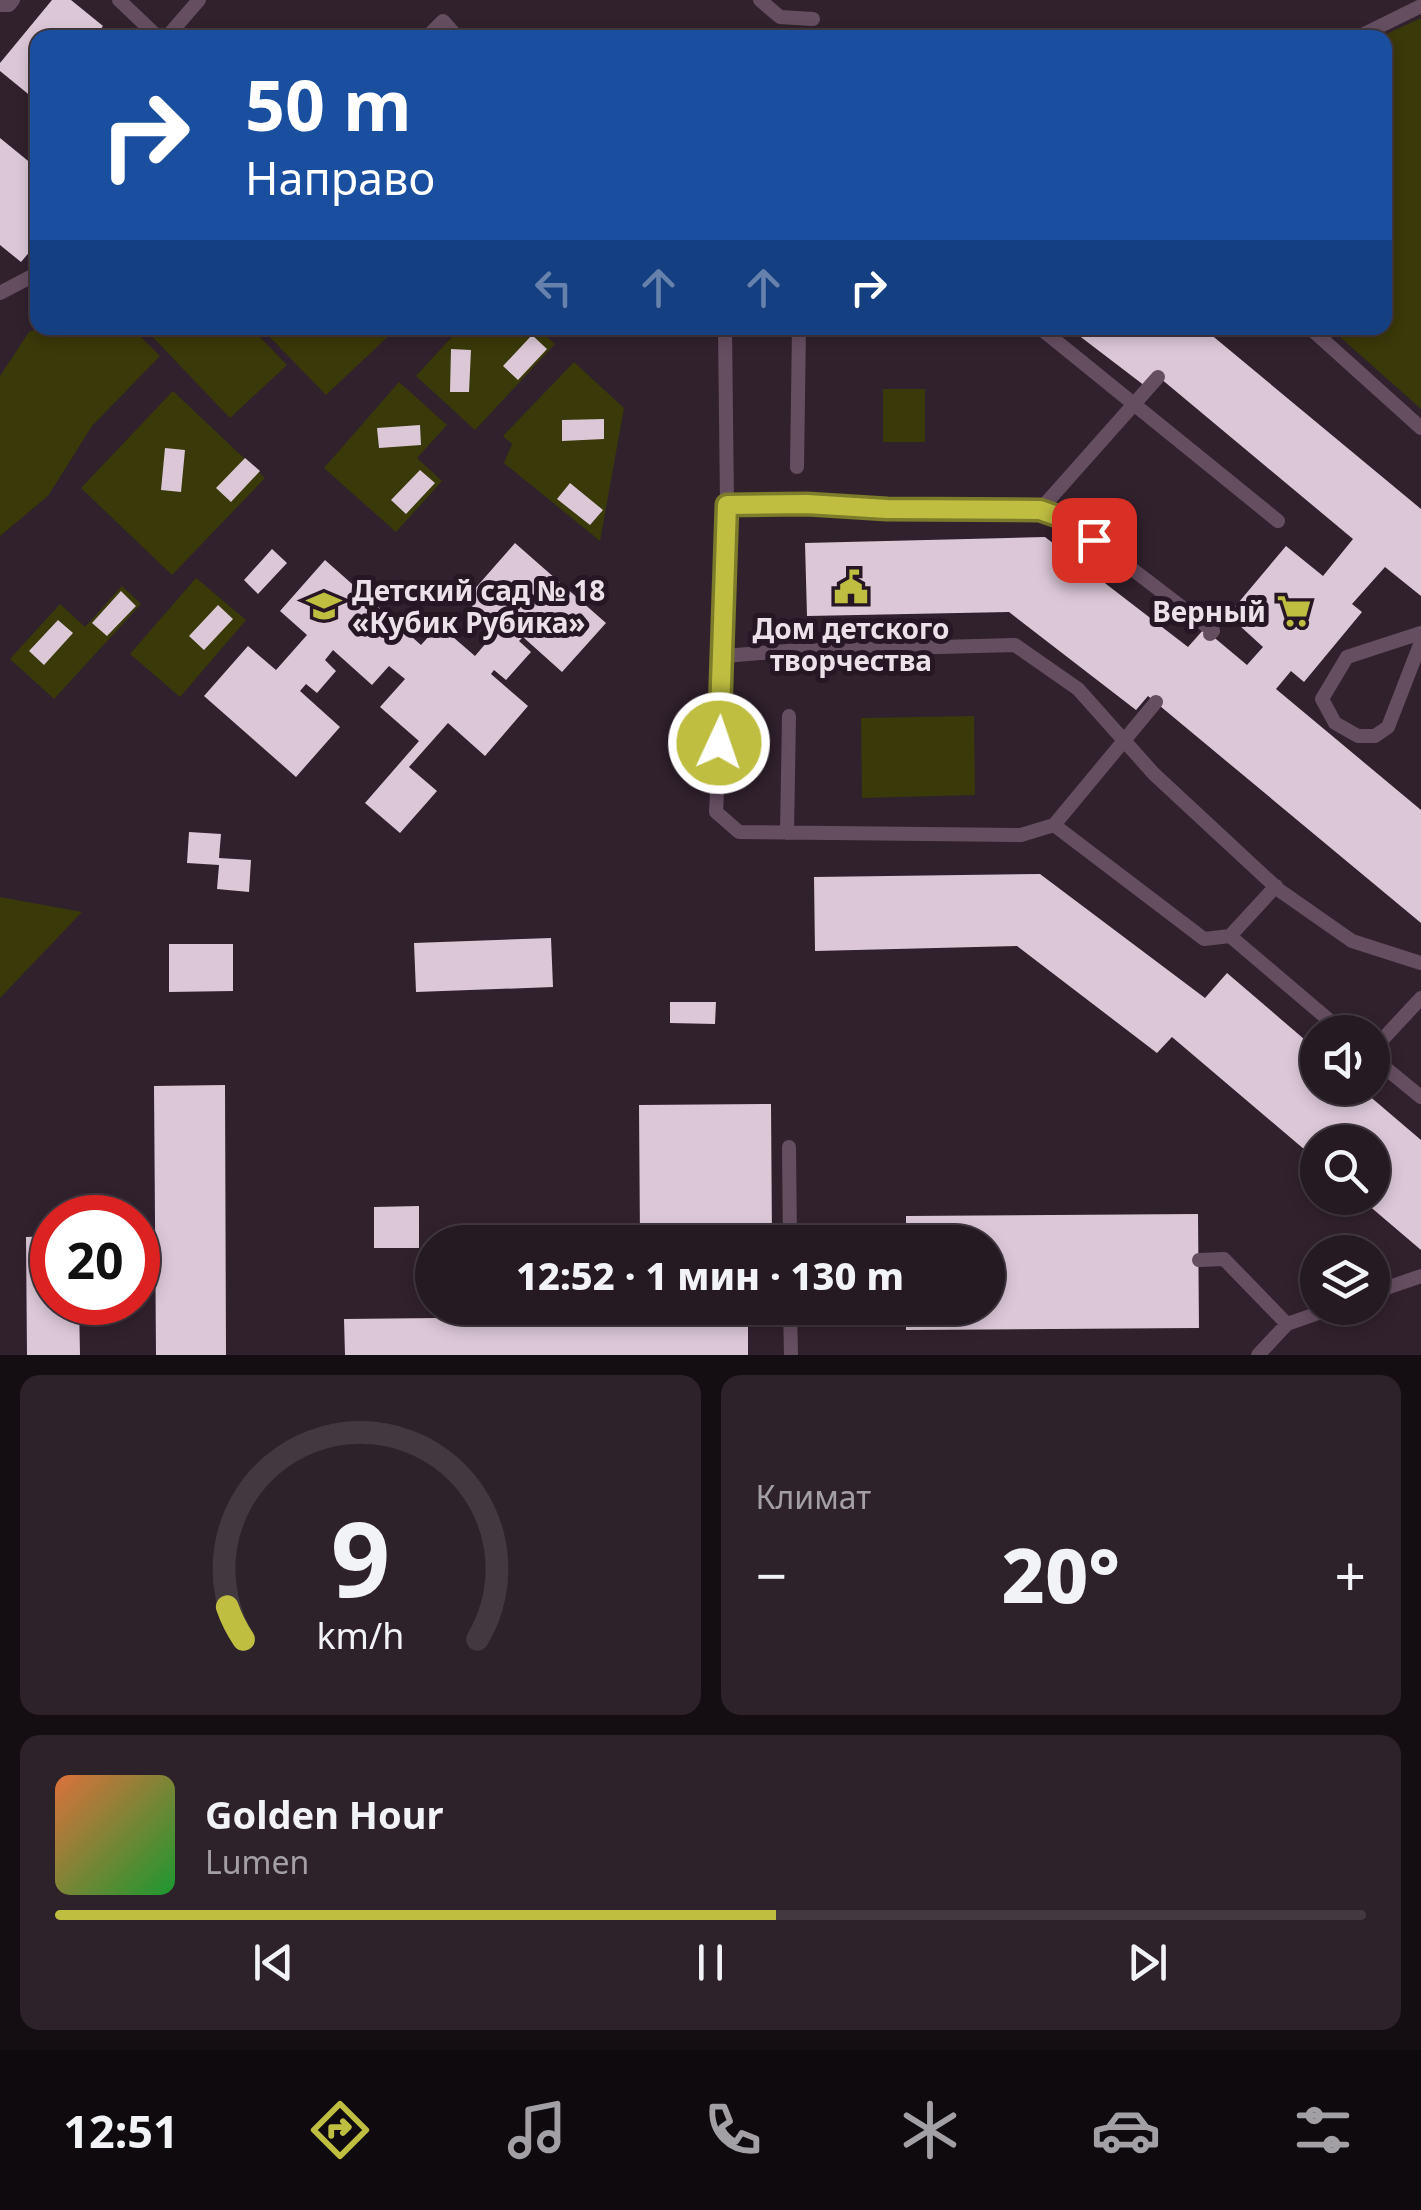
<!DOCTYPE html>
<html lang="ru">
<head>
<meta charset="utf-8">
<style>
  body { margin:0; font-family:"Noto Sans",sans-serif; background:#2d222a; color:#f1f3f6; height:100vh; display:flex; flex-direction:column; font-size:38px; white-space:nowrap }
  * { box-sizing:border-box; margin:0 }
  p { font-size:32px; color:#a3a0a5 }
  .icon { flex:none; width:55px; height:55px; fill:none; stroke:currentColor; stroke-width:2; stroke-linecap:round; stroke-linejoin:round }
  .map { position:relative; height:1355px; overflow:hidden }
  .panel { display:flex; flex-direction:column; gap:20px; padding:20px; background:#140e13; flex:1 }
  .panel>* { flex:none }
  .hud { position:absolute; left:30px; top:30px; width:1362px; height:305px; border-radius:20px; box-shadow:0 5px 15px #0003,0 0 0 2px #423840; background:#1a4fa0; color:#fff; overflow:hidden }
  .fabs { position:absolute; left:1300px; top:1015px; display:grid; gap:20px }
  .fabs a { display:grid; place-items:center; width:90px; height:90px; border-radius:50%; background:#251922; box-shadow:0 5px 15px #0003,0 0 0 2px #423840; font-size:50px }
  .speed { position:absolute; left:30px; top:1195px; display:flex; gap:20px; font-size:50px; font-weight:700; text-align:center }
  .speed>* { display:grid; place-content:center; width:130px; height:130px; border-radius:50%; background:#251922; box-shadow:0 5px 15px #0003,0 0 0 2px #423840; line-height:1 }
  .speed .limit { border:15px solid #d22; background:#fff; color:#111 }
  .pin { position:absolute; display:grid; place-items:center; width:85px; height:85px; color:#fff; margin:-42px; border-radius:20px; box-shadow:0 5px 15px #0006 }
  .me { position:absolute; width:110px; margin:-55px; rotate:3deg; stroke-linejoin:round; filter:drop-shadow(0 0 8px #0008) }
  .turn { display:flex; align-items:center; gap:35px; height:210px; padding:0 50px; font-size:45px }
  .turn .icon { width:130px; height:130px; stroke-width:2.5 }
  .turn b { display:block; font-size:70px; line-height:85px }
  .lanes { display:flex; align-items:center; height:95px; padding:0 50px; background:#0003; justify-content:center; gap:50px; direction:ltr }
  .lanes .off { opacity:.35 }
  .big { font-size:75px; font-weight:800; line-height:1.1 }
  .panel .widget { flex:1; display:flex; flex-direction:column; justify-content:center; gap:15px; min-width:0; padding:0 35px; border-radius:20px; background:#2d222a }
  .panel .dial { align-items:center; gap:0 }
  .dial svg { height:260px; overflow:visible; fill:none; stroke:#423840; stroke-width:7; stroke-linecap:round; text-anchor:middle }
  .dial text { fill:#f1f3f6; stroke:none }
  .song { display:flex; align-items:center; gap:30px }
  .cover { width:120px; height:120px; border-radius:15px; background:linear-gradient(135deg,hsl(20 70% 55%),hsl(130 70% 35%)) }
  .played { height:10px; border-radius:5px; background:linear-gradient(90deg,#bfbe41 55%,#423840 55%) }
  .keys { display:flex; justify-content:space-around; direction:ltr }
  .heat { display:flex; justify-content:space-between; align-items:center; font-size:55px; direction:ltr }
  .panel .tiles { flex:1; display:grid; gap:20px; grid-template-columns:1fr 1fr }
  .widget:last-child { grid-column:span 2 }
  .trip { position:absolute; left:415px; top:1225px; width:590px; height:100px; border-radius:50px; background:#251922; box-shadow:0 5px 15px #0003,0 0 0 2px #423840; font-weight:800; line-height:100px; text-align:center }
  .tabs { display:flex; height:160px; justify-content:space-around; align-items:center; background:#0f0a0e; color:#a3a0a5 }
  .tabs .icon { width:70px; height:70px }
  .tabs .on { color:#bfbe41 }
  .tabs b { font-size:45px; color:#f1f3f6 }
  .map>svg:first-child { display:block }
  .green { fill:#393909 }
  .building { fill:#dcc7d7 }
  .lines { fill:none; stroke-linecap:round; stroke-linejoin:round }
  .lane { stroke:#664e61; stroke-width:14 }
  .route-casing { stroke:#7c7c2a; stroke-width:25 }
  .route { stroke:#bfbe41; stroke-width:18 }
  .labels { text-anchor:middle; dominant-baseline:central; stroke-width:10; stroke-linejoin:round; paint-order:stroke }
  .poi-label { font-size:28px; font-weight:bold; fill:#ece1e9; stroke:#271724; text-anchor:start }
</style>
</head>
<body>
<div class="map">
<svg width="1421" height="1355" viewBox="0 0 1421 1355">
  <rect width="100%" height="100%" fill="#31212d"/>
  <!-- green -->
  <path class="green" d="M 1421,18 L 1421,409 L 1330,328 L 1385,328 L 1385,38 L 1380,37 Z
    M 39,328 L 132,328 L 160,356 L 92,426 L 48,496 L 0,536 L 0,376 L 29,332 Z
    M 144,328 L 251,328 L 287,365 L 230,418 Z
    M 261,328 L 397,328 L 326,395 Z
    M 460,328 L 537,328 L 555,344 L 475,430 L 416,376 Z
    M 574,362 L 624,408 L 600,541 L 504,463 L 512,444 L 503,436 Z
    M 399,382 L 447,425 L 417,458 L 442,481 L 396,532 L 324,468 Z
    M 883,389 L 925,389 L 925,442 L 883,442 Z
    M 173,391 L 265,478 L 172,575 L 81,488 Z
    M 196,578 L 246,620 L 180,697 L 130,654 Z
    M 122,586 L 141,604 L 54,699 L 10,659 L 60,604 L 85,627 Z
    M 974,716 L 975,795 L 862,798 L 861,718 Z
    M 0,897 L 82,912 L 0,998 Z"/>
  <!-- building -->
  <path class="building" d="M 52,0 L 71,0 L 103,26 L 94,38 L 38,38 L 38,102 L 0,71 L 0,63 Z
    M 0,138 L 38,169 L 38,242 L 21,262 L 0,245 Z
    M 1069,328 L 1203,328 L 1421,509 L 1421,596 L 1385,567 L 1352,604 L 1362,612 L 1304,682 L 1291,671 L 1276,689 L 1421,810 L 1421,923 L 1148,696 L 1136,710 L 1009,612 L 807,616 L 805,543 L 1045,537 L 1188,647 L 1204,629 L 1247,665 L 1263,647 L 1228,615 L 1286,546 L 1323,576 L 1353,539 L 1154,373 L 1145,386 Z
    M 532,335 L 547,349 L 518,380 L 503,366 Z
    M 451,349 L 471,350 L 469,392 L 450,392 Z
    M 604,419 L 604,439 L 562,441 L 562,420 Z
    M 420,425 L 421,445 L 379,448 L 377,428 Z
    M 165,448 L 185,450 L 181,492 L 161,490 Z
    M 245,458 L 260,471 L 231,502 L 216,488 Z
    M 420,470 L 435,483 L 406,514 L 391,500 Z
    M 570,483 L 603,510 L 590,525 L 557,499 Z
    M 515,543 L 606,623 L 562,672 L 523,637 L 519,641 L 531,652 L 506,680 L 494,670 L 491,674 L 528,706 L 485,756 L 448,723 L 409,767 L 437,791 L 400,833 L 365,803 L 419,741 L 380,707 L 405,679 L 389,666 L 372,685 L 333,650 L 325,660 L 336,671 L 317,693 L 306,684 L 300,691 L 340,727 L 296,777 L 204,696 L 248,646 L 276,670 L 307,635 L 280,611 L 325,560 L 421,645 L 439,625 L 475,656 L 498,629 L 465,600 Z
    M 272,549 L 287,563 L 258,594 L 244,580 Z
    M 121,591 L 136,606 L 107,636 L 92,623 Z
    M 218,605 L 233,619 L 204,650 L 189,636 Z
    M 58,620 L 73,633 L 44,665 L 29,651 Z
    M 189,832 L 221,834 L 219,858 L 251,860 L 249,892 L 217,889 L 219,865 L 187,863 Z
    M 1040,874 L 1205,998 L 1227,973 L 1318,1051 L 1318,1088 L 1360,1088 L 1421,1140 L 1421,1250 L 1360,1198 L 1372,1198 L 1372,1142 L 1318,1142 L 1318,1161 L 1172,1037 L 1157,1053 L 1017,946 L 815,951 L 814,877 Z
    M 551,938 L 553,987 L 416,992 L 414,943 Z
    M 169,944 L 233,944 L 233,991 L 169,992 Z
    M 670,1002 L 716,1002 L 715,1024 L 670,1023 Z
    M 225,1085 L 226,1355 L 156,1355 L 154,1086 Z
    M 771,1104 L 772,1240 L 640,1241 L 639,1105 Z
    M 419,1206 L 419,1248 L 374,1248 L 374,1207 Z
    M 1198,1214 L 1199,1328 L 906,1330 L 906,1308 L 988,1308 L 988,1242 L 906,1242 L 906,1216 Z
    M 52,1236 L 52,1302 L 79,1302 L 80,1355 L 27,1355 L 26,1237 Z
    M 748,1315 L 748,1355 L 345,1355 L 344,1319 Z"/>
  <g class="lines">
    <!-- lane -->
    <path class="lane" d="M 119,0 L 159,38
      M 760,0 L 780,17 L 813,19
      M 0,5 L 9,5 L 13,0
      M 166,38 L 199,0
      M 426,38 L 443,21 L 458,38
      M 1356,38 L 1421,6
      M 0,293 L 38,273
      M 1040,328 L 1278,521
      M 1310,328 L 1421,428
      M 797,467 L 799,328
      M 727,505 C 782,504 836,508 891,509 C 947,510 1015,502 1068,520 L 1213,631 L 1210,634
      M 1040,510 L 1158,377
      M 1421,633 L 1347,657 L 1322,699 L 1335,723 L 1358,736 L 1375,736 L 1388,727 L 1421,642
      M 724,656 L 727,505 L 725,328
      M 1054,825 L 1156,702
      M 787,833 L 789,716
      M 1230,936 L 1276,886
      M 1343,1032 L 1230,936 L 1204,939 L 1054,825 L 1021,835 L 739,832 L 716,812 L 724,656 L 787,651 L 1015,645 L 1078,689 L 1154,774 L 1279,890 L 1352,941 L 1421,963
      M 1372,1040 L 1382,1040 L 1421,998
      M 1372,1057 L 1421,1097
      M 789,1147 L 790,1242
      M 1199,1260 L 1224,1259 L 1287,1324
      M 1372,1293 L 1421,1276
      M 790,1308 L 791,1355
      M 1258,1355 L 1287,1324 L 1333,1308"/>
  </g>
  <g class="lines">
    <!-- route casing -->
    <g class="route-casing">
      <path id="route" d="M 719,743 L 727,505 L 807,504 L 887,509 L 1040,510 L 1068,520 L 1094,540"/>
    </g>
    <!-- route -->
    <use href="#route" class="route"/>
  </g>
  <!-- icons -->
  <defs>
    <g id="civic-bare" transform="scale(2.7)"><path d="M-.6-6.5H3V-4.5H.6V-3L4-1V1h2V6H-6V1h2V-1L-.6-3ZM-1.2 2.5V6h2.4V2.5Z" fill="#bfbe41" stroke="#271724" stroke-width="2.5" paint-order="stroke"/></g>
    <g id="school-bare" transform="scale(2.7)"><path d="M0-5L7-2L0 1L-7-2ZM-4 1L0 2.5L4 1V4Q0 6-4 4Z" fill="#bfbe41" stroke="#271724" stroke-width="2.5" paint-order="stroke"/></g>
    <g id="supermarket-bare" transform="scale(2.7)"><path d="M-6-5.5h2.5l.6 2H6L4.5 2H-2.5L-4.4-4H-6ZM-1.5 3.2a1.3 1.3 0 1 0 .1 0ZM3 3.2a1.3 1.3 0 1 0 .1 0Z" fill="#bfbe41" stroke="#271724" stroke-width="2.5" paint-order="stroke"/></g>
  </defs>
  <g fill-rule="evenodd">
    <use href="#civic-bare" x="851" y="587"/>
    <use href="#school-bare" x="324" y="606"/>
    <use href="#supermarket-bare" x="1294" y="611"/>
  </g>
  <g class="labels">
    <!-- poi labels -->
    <g class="poi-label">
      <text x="352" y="590">Детский сад № 18<tspan x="352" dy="32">«Кубик Рубика»</tspan></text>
      <text x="1266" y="611" text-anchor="end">Верный</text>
      <text x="851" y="628" text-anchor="middle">Дом детского<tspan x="851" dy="32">творчества</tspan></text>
    </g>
  </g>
</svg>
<div class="fabs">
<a><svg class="icon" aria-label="sound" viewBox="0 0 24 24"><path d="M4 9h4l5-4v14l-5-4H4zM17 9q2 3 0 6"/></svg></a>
<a><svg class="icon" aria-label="search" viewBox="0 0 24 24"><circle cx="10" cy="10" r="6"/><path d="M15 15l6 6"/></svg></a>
<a><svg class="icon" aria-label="layers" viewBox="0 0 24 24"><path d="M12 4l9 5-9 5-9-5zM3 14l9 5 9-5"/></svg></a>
</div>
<div class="speed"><div class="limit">20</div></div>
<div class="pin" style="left:1094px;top:540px;background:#d93025"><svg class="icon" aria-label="arrive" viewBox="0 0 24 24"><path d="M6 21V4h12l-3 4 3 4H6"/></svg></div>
<svg class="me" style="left:719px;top:743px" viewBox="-20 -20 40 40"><circle r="17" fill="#bfbe41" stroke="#fff" stroke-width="3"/><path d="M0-11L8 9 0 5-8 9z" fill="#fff"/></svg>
<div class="trip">12:52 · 1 мин · 130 m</div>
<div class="hud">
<div class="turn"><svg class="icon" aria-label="right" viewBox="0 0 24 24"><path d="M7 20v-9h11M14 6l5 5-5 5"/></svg><div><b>50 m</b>Направо</div></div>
<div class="lanes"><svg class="icon off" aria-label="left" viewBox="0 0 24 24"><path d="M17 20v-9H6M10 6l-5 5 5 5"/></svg><svg class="icon off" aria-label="ahead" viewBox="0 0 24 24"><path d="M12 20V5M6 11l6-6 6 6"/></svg><svg class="icon off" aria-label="ahead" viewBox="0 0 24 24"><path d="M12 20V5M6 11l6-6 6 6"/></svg><svg class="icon" aria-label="right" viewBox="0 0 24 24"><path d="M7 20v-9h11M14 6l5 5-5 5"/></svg></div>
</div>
</div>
<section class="panel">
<div class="tiles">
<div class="widget dial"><svg viewBox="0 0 100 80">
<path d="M14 69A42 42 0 1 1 86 69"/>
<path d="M14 69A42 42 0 0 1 9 59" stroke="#bfbe41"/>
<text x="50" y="56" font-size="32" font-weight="700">9</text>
<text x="50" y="72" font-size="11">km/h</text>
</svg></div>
<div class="widget"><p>Климат</p>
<div class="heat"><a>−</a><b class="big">20°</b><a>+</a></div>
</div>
<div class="widget">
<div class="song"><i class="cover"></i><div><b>Golden Hour</b><p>Lumen</p></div></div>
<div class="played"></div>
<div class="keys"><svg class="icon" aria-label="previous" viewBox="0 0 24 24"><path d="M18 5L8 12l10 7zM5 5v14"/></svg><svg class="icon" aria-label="pause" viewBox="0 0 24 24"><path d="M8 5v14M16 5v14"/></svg><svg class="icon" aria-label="next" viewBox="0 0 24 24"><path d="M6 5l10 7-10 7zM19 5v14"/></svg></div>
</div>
</div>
</section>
<nav class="tabs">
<b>12:51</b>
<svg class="icon on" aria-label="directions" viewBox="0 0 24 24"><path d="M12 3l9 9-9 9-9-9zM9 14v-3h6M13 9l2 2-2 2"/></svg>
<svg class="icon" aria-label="music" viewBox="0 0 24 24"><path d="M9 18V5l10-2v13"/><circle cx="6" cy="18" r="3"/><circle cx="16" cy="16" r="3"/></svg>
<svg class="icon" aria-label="phone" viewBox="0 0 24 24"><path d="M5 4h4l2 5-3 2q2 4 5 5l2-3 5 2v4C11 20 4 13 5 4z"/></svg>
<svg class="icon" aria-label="climate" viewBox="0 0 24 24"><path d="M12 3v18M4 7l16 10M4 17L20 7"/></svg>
<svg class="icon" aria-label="car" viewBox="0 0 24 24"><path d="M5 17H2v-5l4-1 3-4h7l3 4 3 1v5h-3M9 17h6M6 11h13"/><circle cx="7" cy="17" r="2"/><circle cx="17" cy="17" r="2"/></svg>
<svg class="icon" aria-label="filters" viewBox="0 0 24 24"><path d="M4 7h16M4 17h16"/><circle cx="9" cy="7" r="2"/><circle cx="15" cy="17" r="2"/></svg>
</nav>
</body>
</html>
